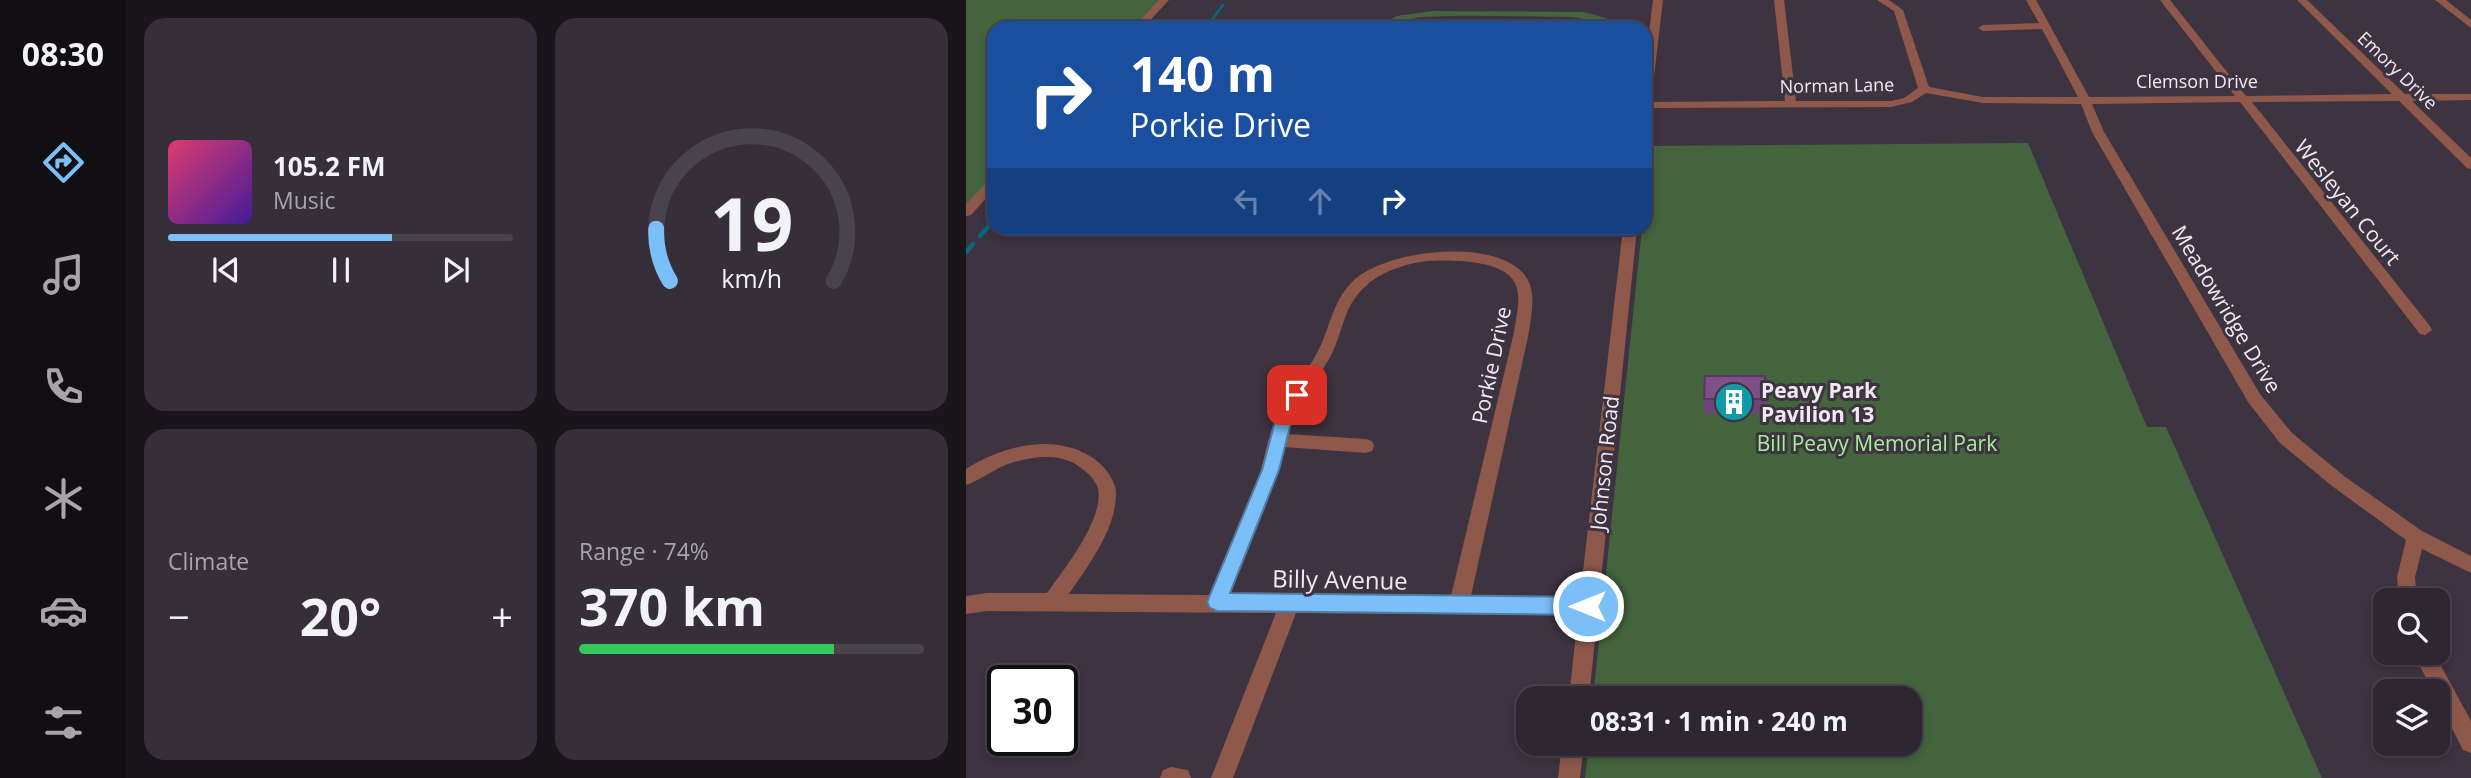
<!DOCTYPE html>
<html lang="en">
<head>
<meta charset="utf-8">
<style>
  body { margin:0; font-family:"Open Sans",sans-serif; background:#362e38; color:#f1f3f6; height:100vh; display:flex; flex-direction:column; font-size:26px; white-space:nowrap }
  * { box-sizing:border-box; margin:0 }
  p { font-size:23px; color:#a7a5ab }
  .icon { flex:none; width:38px; height:38px; fill:none; stroke:currentColor; stroke-width:2; stroke-linecap:round; stroke-linejoin:round }
  .map { position:relative; flex:1; overflow:hidden }
  .side { display:flex; flex-direction:column; gap:18px; padding:18px; background:#19151a; width:840px }
  .side>* { flex:none }
  .banner { position:absolute; left:21px; top:21px; width:665px; height:214px; border-radius:21px; box-shadow:0 4px 10px #0003,0 0 0 2px #49434c; background:#1a4fa0; color:#fff; overflow:hidden }
  .controls { position:absolute; left:1407px; top:588px; display:grid; gap:14px }
  .controls a { display:grid; place-items:center; width:77px; height:77px; border-radius:14px; background:#2e2630; box-shadow:0 4px 10px #0003,0 0 0 2px #49434c; font-size:35px }
  .speed { position:absolute; left:21px; top:665px; display:flex; gap:14px; font-size:35px; font-weight:700; text-align:center }
  .speed>* { display:grid; place-content:center; width:91px; height:91px; border-radius:50%; background:#2e2630; box-shadow:0 4px 10px #0003,0 0 0 2px #49434c; line-height:1 }
  .speed .limit { border:4px solid #111; border-radius:10px; background:#fff; color:#111 }
  .pin { position:absolute; display:grid; place-items:center; width:60px; height:60px; color:#fff; margin:-30px; border-radius:14px; box-shadow:0 4px 10px #0006 }
  .me { position:absolute; width:77px; margin:-38px; rotate:270deg; stroke-linejoin:round; filter:drop-shadow(0 0 5px #0008) }
  .turn { display:flex; align-items:center; gap:24px; height:147px; padding:0 28px; font-size:32px }
  .turn .icon { width:91px; height:91px; stroke-width:2.5 }
  .turn b { display:block; font-size:49px; line-height:60px }
  .lanes { display:flex; align-items:center; height:66px; padding:0 28px; background:#0003; justify-content:center; gap:35px; direction:ltr }
  .lanes .off { opacity:.35 }
  .big { font-size:52px; font-weight:700; line-height:1.1 }
  .side .tile { flex:1; display:flex; flex-direction:column; justify-content:center; gap:10px; min-width:0; padding:0 24px; border-radius:21px; background:#362e38 }
  .side .dial { align-items:center; gap:0 }
  .dial svg { height:182px; overflow:visible; fill:none; stroke:#49434c; stroke-width:7; stroke-linecap:round; text-anchor:middle }
  .dial text { fill:#f1f3f6; stroke:none }
  .song { display:flex; align-items:center; gap:21px }
  .cover { width:84px; height:84px; border-radius:10px; background:linear-gradient(135deg,hsl(340 70% 55%),hsl(260 70% 35%)) }
  .played { height:7px; border-radius:4px; background:linear-gradient(90deg,#7abff8 65%,#49434c 65%) }
  .keys { display:flex; justify-content:space-around; direction:ltr }
  .heat { display:flex; justify-content:space-between; align-items:center; font-size:38px; direction:ltr }
  .charge { height:10px; border-radius:5px; background:linear-gradient(90deg,#34c759 74%,#49434c 0) }
  .side .tiles { flex:1; display:grid; gap:18px; grid-template-columns:repeat(2,1fr) }
  .trip { position:absolute; left:550px; top:686px; width:406px; height:70px; border-radius:21px; background:#2e2630; box-shadow:0 4px 10px #0003,0 0 0 2px #49434c; font-weight:700; line-height:70px; text-align:center }
  main { display:flex; flex:1; min-height:0 }
  .tab-bar { display:flex; flex-direction:column; width:126px; justify-content:space-around; align-items:center; background:#120f13; color:#a7a5ab }
  .tab-bar .icon { width:49px; height:49px }
  .tab-bar .selected { color:#7abff8 }
  .tab-bar b { font-size:32px; color:#f1f3f6 }
  .map>svg:first-child { display:block }
  .green { fill:#43643d }
  .lines { fill:none; stroke-linecap:round; stroke-linejoin:round }
  .stream-far1 { stroke:#07687d; stroke-width:2.5 }
  .stream { stroke:#07687d; stroke-width:4.5 }
  .minor { fill:#8e594a; fill-rule:evenodd }
  .wall { fill:#6d4476 }
  .building { fill:#7f4f89; stroke:#593760; stroke-width:2 }
  .route { fill:#7abff8; stroke:#4f7ca1; stroke-width:2 }
  .labels { text-anchor:middle; dominant-baseline:central; stroke-width:6; stroke-linejoin:round; paint-order:stroke }
  .far-street-label { font-size:18px; fill:#f0e9f2; stroke:#3e3340 }
  .street-label { font-size:21px; fill:#f0e9f2; stroke:#3e3340 }
  .poi-label { font-size:21px; font-weight:bold; fill:#f0e9f2; stroke:#3e3340; text-anchor:start }
  .park-label { font-size:21px; fill:#a6ef9a; stroke:#3e3340 }
  .near-street-label { font-size:24px; fill:#f0e9f2; stroke:#3e3340 }
</style>
</head>
<body>
<main>
<nav class="tab-bar">
<b>08:30</b>
<svg class="icon selected" aria-label="directions" viewBox="0 0 24 24"><path d="M12 3l9 9-9 9-9-9zM9 14v-3h6M13 9l2 2-2 2"/></svg>
<svg class="icon" aria-label="music" viewBox="0 0 24 24"><path d="M9 18V5l10-2v13"/><circle cx="6" cy="18" r="3"/><circle cx="16" cy="16" r="3"/></svg>
<svg class="icon" aria-label="phone" viewBox="0 0 24 24"><path d="M5 4h4l2 5-3 2q2 4 5 5l2-3 5 2v4C11 20 4 13 5 4z"/></svg>
<svg class="icon" aria-label="climate" viewBox="0 0 24 24"><path d="M12 3v18M4 7l16 10M4 17L20 7"/></svg>
<svg class="icon" aria-label="car" viewBox="0 0 24 24"><path d="M5 17H2v-5l4-1 3-4h7l3 4 3 1v5h-3M9 17h6M6 11h13"/><circle cx="7" cy="17" r="2"/><circle cx="17" cy="17" r="2"/></svg>
<svg class="icon" aria-label="filters" viewBox="0 0 24 24"><path d="M4 7h16M4 17h16"/><circle cx="9" cy="7" r="2"/><circle cx="15" cy="17" r="2"/></svg>
</nav>
<section class="side">
<div class="tiles">
<div class="tile">
<div class="song"><i class="cover"></i><div><b>105.2 FM</b><p>Music</p></div></div>
<div class="played"></div>
<div class="keys"><svg class="icon" aria-label="previous" viewBox="0 0 24 24"><path d="M18 5L8 12l10 7zM5 5v14"/></svg><svg class="icon" aria-label="pause" viewBox="0 0 24 24"><path d="M8 5v14M16 5v14"/></svg><svg class="icon" aria-label="next" viewBox="0 0 24 24"><path d="M6 5l10 7-10 7zM19 5v14"/></svg></div>
</div>
<div class="tile dial"><svg viewBox="0 0 100 80">
<path d="M14 69A42 42 0 1 1 86 69"/>
<path d="M14 69A42 42 0 0 1 8 46" stroke="#7abff8"/>
<text x="50" y="56" font-size="32" font-weight="700">19</text>
<text x="50" y="72" font-size="11">km/h</text>
</svg></div>
<div class="tile"><p>Climate</p>
<div class="heat"><a>−</a><b class="big">20°</b><a>+</a></div>
</div>
<div class="tile"><p>Range · 74%</p><b class="big">370 km</b><div class="charge"></div></div>
</div>
</section>
<div class="map">
<svg width="1505" height="778" viewBox="0 0 1505 778">
  <rect width="100%" height="100%" fill="#3e3340"/>
  <!-- green -->
  <path class="green" d="M 0,0 L 198,0 L 172,28 L 28,28 L 28,182 L 0,212 Z
    M 466,11 L 617,12 L 640,18 L 652,28 C 635,28 622,18 605,17 C 556,17 507,14 458,17 C 440,18 424,28 406,28 L 431,16 Z
    M 453,20 L 613,20 L 611,28 L 449,28 Z
    M 1062,143 L 1181,427 L 1200,427 L 1356,778 L 619,778 L 623,744 L 943,744 L 943,698 L 627,698 L 676,228 L 679,228 L 684,146 Z"/>
  <g class="lines">
    <!-- stream-far1 -->
    <path class="stream-far1" d="M 240,28 L 257,5"/>
    <!-- stream -->
    <path class="stream" d="M 14,236 L 28,220
      M 0,252 L 7,244"/>
    <!-- minor -->
    <path class="minor" d="M 193,0 L 203,0 L 177,28 L 167,28 Z
      M 687,0 L 697,0 L 685,102 L 819,101 L 808,0 L 818,0 L 830,101 L 925,101 L 938,98 L 952,88 L 928,11 L 911,0 L 923,0 L 937,10 L 963,87 L 1017,97 L 1112,97 L 1076,29 L 1017,31 L 1012,28 L 1017,25 L 1073,23 L 1060,0 L 1070,0 L 1123,97 L 1269,96 L 1194,0 L 1204,0 L 1280,96 L 1426,94 L 1331,0 L 1341,0 L 1439,94 L 1505,94 L 1505,100 L 1446,101 L 1505,158 L 1505,169 L 1501,168 L 1433,101 L 1286,102 L 1464,326 L 1466,330 L 1459,335 L 1454,334 L 1274,102 L 1126,104 L 1138,132 L 1294,394 L 1326,433 L 1378,476 L 1456,531 L 1505,556 L 1505,573 L 1456,549 L 1449,577 L 1451,600 L 1433,600 L 1431,577 L 1440,540 L 1366,486 L 1314,443 L 1282,402 L 1126,132 L 1115,104 L 1017,103 L 960,93 L 946,102 L 925,107 L 685,108 L 679,112 L 679,65 Z
      M 1469,0 L 1480,0 L 1505,20 L 1505,28 Z
      M 28,178 L 28,189 L 5,215 L 0,216 L 0,204 L 24,179 Z
      M 657,228 L 671,228 L 623,698 L 603,698 L 612,615 L 330,613 L 267,778 L 245,778 L 310,613 L 21,611 L 0,614 L 0,596 L 21,593 L 81,593 C 98,569 138,520 132,489 C 130,480 122,473 115,468 C 97,453 70,456 48,462 C 30,467 17,479 0,485 L 0,469 C 37,445 93,431 131,461 C 140,468 149,481 150,492 C 151,528 122,566 103,594 L 245,595 C 260,559 277,523 290,487 C 298,463 301,438 311,415 C 321,392 340,375 351,353 C 364,329 366,302 386,282 C 418,249 537,235 562,280 C 570,296 565,316 563,332 L 505,596 L 614,597 ZM 461,261 C 483,260 537,259 549,283 C 556,297 550,318 548,332 L 485,596 L 264,595 L 301,503 L 318,447 L 400,453 L 406,451 L 408,446 L 406,441 L 400,439 L 321,434 C 329,407 346,388 360,364 C 370,349 374,331 380,315 C 394,280 425,266 461,261 Z
      M 1447,653 L 1468,653 L 1505,721 L 1505,753 L 1497,750 L 1472,701 L 1472,691 L 1467,691 Z
      M 596,744 L 618,744 L 614,778 L 592,778 Z
      M 205,767 L 222,770 L 225,778 L 194,778 L 197,770 Z"/>
  </g>
  <!-- wall -->
  <path class="wall" d="M 738,399 L 800,399 L 798,414 L 739,414 Z"/>
  <!-- building -->
  <path class="building" d="M 739,376 L 799,376 L 800,399 L 738,399 Z"/>
  <!-- route -->
  <path class="route" d="M 331,389 L 339,395 L 327,415 L 313,470 L 264,593 L 622,597 L 629,600 L 632,606 L 629,612 L 622,615 L 251,611 L 244,608 L 241,602 L 296,470 L 311,414 L 325,391 Z"/>
  <!-- icons -->
  <defs>
    <g id="building-disc" transform="scale(2.0125)"><circle r="9.5" fill="#0f9aa8" stroke="#3e3340"/><path d="M-4-6H4V6H1V3H-1V6H-4ZM-2.5-4.3h1.7v1.8h-1.7ZM.8-4.3h1.7v1.8H.8ZM-2.5-1h1.7V.8h-1.7ZM.8-1h1.7V.8H.8Z" fill="#fff"/></g>
  </defs>
  <g fill-rule="evenodd">
    <use href="#building-disc" x="768" y="402"/>
  </g>
  <g class="labels">
    <!-- far-street labels -->
    <g class="far-street-label">
      <text transform="translate(1432 70) rotate(44)">Emory Drive</text>
      <text x="1231" y="81">Clemson Drive</text>
      <text transform="translate(871 85) rotate(-1)">Norman Lane</text>
    </g>
    <!-- street labels -->
    <g class="street-label">
      <text transform="translate(1382 202) rotate(51)">Wesleyan Court</text>
      <text transform="translate(1261 309) rotate(59)">Meadowridge Drive</text>
      <text transform="translate(525 365) rotate(-78)">Porkie Drive</text>
      <text transform="translate(638 463) rotate(-84)">Johnson Road</text>
    </g>
    <!-- poi labels -->
    <g class="poi-label">
      <text x="795" y="390">Peavy Park<tspan x="795" dy="24">Pavilion 13</tspan></text>
    </g>
    <!-- park labels -->
    <g class="park-label">
      <text x="911" y="443">Bill Peavy Memorial Park</text>
    </g>
    <!-- near-street labels -->
    <g class="near-street-label">
      <text transform="translate(374 579) rotate(1)">Billy Avenue</text>
    </g>
  </g>
</svg>
<div class="controls">
<a><svg class="icon" aria-label="search" viewBox="0 0 24 24"><circle cx="10" cy="10" r="6"/><path d="M15 15l6 6"/></svg></a>
<a><svg class="icon" aria-label="layers" viewBox="0 0 24 24"><path d="M12 4l9 5-9 5-9-5zM3 14l9 5 9-5"/></svg></a>
</div>
<div class="speed"><div class="limit">30</div></div>
<div class="pin" style="left:331px;top:395px;background:#d93025"><svg class="icon" aria-label="arrive" viewBox="0 0 24 24"><path d="M6 21V4h12l-3 4 3 4H6"/></svg></div>
<svg class="me" style="left:622px;top:606px" viewBox="-20 -20 40 40"><circle r="17" fill="#7abff8" stroke="#fff" stroke-width="3"/><path d="M0-11L8 9 0 5-8 9z" fill="#fff"/></svg>
<div class="trip">08:31 · 1 min · 240 m</div>
<div class="banner">
<div class="turn"><svg class="icon" aria-label="right" viewBox="0 0 24 24"><path d="M7 20v-9h11M14 6l5 5-5 5"/></svg><div><b>140 m</b>Porkie Drive</div></div>
<div class="lanes"><svg class="icon off" aria-label="left" viewBox="0 0 24 24"><path d="M17 20v-9H6M10 6l-5 5 5 5"/></svg><svg class="icon off" aria-label="ahead" viewBox="0 0 24 24"><path d="M12 20V5M6 11l6-6 6 6"/></svg><svg class="icon" aria-label="right" viewBox="0 0 24 24"><path d="M7 20v-9h11M14 6l5 5-5 5"/></svg></div>
</div>
</div>
</main>
</body>
</html>
